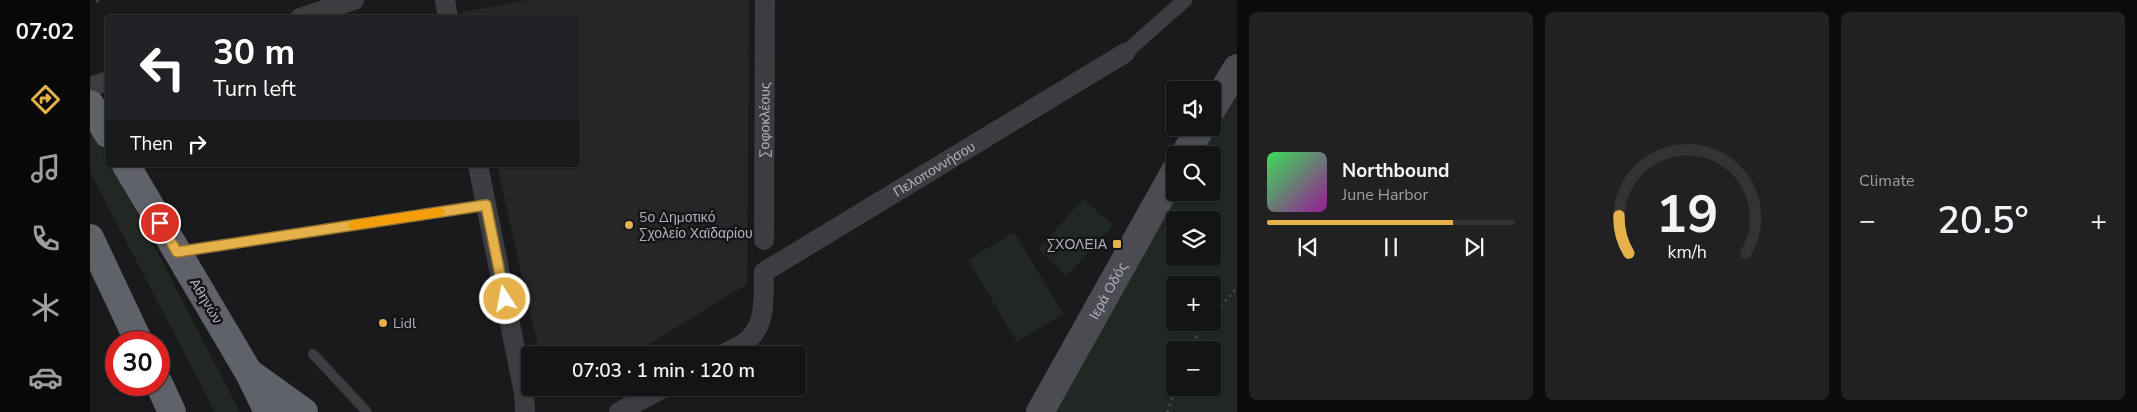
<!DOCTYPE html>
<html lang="en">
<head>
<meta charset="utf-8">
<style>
  body { margin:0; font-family:"Nunito Sans",sans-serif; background:#212122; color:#f1f3f6; height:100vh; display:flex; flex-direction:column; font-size:19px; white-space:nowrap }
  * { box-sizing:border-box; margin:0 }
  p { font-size:16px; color:#9d9ea0 }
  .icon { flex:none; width:28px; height:28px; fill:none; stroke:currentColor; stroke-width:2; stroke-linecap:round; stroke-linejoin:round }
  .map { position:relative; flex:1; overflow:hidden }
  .sheet { display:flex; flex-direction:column; gap:12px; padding:12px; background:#0b0b0c; width:900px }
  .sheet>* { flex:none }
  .top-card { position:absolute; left:15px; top:15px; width:475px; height:152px; border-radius:5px; box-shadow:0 1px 4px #0004,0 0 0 1px #333334; background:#202124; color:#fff; overflow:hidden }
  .tools { position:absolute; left:1076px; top:81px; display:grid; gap:10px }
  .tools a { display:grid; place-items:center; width:55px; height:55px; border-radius:5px; background:#141415; box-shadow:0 1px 4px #0004,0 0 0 1px #333334; font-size:25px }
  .speed { position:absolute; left:15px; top:331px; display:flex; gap:10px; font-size:25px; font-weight:700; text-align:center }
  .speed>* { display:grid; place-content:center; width:65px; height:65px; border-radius:50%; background:#141415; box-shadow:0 1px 4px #0004,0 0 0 1px #333334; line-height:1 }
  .speed .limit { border:8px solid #d22; background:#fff; color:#111 }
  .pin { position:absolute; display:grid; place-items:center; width:42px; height:42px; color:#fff; margin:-21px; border:2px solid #fff; border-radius:50%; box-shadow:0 1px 5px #0007 }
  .me { position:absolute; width:55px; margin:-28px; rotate:349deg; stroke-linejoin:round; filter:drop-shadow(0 0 4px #0008) }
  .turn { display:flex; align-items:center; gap:18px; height:105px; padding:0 25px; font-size:22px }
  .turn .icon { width:65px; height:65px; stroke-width:2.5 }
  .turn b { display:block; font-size:35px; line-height:42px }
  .then { display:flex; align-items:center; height:48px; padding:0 25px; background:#0003; gap:10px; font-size:19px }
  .big { font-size:38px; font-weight:600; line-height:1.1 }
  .sheet .widget { flex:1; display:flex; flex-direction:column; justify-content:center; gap:8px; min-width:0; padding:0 18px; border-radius:8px; background:#212122 }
  .sheet .dial { align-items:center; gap:0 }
  .dial svg { height:130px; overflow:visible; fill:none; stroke:#333334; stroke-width:7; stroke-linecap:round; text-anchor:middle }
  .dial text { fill:#f1f3f6; stroke:none }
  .song { display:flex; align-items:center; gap:15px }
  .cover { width:60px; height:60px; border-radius:8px; background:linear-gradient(135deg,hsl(130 70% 55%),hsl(300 70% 35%)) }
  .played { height:5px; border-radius:2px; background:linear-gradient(90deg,#e5b14a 75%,#333334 75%) }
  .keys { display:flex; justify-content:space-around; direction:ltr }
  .heat { display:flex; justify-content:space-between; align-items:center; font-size:28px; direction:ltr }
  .sheet .tiles { flex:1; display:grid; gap:12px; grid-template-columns:repeat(3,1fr) }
  .trip { position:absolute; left:431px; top:346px; width:285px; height:50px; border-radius:5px; background:#141415; box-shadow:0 1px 4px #0004,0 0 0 1px #333334; font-weight:600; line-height:50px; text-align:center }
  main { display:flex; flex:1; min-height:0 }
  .tab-bar { display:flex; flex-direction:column; width:90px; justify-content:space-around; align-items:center; background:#080808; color:#9d9ea0 }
  .tab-bar .icon { width:35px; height:35px }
  .tab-bar .current { color:#e5b14a }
  .tab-bar b { font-size:22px; color:#f1f3f6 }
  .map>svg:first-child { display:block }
  .built { fill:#262629 }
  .green { fill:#212722; fill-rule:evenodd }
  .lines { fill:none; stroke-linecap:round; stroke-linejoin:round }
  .path { stroke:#424448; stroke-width:3; stroke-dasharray:2.5 4; stroke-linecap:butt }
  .service { stroke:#3c3d41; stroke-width:10 }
  .pedestrian { stroke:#3c3d41; stroke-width:15 }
  .minor { stroke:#3c3d41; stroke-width:20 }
  .secondary { stroke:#4a4c51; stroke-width:28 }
  .trunk { stroke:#606269; stroke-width:28 }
  .route-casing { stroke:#957330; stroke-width:12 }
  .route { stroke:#e5b14a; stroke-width:9 }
  .slow { stroke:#f59e0b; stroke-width:9 }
  .poi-dot { fill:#e5b14a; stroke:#151518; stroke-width:2 }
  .labels { text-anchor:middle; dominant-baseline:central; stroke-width:5; stroke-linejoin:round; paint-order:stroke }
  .street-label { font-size:14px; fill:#aeb2bb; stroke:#151518 }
  .poi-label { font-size:14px; fill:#aeb2bb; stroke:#151518; text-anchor:start }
</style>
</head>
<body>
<main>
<nav class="tab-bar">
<b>07:02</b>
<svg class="icon current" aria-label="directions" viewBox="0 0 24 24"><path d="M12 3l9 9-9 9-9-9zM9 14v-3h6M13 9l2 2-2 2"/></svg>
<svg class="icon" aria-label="music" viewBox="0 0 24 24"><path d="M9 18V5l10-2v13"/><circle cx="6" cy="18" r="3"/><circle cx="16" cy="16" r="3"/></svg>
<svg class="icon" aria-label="phone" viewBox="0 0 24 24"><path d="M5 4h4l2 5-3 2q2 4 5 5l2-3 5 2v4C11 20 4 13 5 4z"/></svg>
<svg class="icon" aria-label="climate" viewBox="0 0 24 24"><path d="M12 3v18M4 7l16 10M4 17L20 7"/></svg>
<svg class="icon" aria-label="car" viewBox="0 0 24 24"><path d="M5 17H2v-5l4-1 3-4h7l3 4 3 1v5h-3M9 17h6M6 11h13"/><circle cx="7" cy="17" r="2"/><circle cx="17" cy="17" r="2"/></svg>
</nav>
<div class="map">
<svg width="1147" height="412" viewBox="0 0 1147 412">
  <rect width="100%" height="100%" fill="#1a1a1c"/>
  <!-- built -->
  <path class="built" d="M 438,0 L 659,0 L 657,284 L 541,355 L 450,355 L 407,165 L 488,165 L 488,18 L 374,17 L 372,12 Z"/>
  <!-- green -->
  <path class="green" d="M 1147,68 L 1147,412 L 950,412 L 1085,192 L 1122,192 L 1122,155 L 1094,155 ZM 1085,220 L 1122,220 L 1122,258 L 1085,258 ZM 1085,285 L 1122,285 L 1122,322 L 1085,322 ZM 1085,350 L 1122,350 L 1122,388 L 1085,388 Z
    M 0,122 L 17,156 L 18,165 L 22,165 L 150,412 L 125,412 L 0,172 Z
    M 993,199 L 1023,225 L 977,276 L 948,249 Z
    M 924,232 L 973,314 L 927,342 L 878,260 Z"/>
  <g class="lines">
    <!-- path -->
    <path class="path" d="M 7,0 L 10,6
      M 1122,316 L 1147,288
      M 1101,350 L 1109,331 L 1116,322
      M 1077,412 L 1087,388"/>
    <!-- service -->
    <path class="service" d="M 88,252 L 396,205
      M 223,354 L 277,412"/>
    <!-- pedestrian -->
    <path class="pedestrian" d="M 1035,53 L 1095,0"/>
    <!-- minor -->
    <g class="minor">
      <path d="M 355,0 L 358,18"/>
      <path d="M 210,18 L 264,0"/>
      <path d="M 0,87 L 18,81"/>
      <path d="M 388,165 L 434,393 L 435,412"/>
      <path id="s1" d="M 674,240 L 675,0"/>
      <path id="s2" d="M 631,355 C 640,350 652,346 659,339 C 677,322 673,295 674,272 L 1035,53"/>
      <path d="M 529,412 L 573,388"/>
    </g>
    <!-- secondary -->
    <g class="secondary">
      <path d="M 1122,109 L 1147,68"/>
      <path d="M 1094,155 L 1111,128"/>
      <path id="s3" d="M 950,412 L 1085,171"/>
    </g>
    <!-- trunk -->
    <path class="trunk" d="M 0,104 L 18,134
      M 36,165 L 159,373 L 178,412
      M 0,238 L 49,342
      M 161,374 L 214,412
      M 69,384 L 82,412"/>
  </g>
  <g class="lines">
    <!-- route casing -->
    <g class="route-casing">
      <path id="route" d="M 70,223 L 87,252 L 396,205 L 415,299"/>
    </g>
    <!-- route -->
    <use href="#route" class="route"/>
    <!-- slow -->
    <path class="slow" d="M 263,225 L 350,212"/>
  </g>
  <!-- markers -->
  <g class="poi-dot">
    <circle cx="539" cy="225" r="5"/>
    <rect x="1022" y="239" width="10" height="10" rx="2.5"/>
    <circle cx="293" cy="323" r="5"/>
  </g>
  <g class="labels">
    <!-- street labels -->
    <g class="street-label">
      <text stroke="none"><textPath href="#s1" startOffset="120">Σοφοκλέους</textPath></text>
      <text stroke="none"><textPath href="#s2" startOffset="302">Πελοποννήσου</textPath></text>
      <text stroke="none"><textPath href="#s3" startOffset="139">Ιερά Οδός</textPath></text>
      <text transform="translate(116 301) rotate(59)">Αθηνών</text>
    </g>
    <!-- poi labels -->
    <g class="poi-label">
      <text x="549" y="217">5ο Δημοτικό<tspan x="549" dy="16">Σχολείο Χαϊδαρίου</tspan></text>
      <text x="1017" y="244" text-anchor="end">ΣΧΟΛΕΙΑ</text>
      <text x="303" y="323">Lidl</text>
    </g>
  </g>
</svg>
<div class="tools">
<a><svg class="icon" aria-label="sound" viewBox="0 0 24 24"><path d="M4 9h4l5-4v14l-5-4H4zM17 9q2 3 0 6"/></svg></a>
<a><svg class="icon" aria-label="search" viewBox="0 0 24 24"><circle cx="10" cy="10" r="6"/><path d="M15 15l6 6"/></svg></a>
<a><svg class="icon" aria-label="layers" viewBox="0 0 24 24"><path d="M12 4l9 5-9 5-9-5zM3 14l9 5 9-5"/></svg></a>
<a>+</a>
<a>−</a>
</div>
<div class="speed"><div class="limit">30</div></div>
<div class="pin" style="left:70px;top:223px;background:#d93025"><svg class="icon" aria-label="arrive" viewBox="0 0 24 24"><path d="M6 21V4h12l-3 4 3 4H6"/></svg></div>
<svg class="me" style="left:415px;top:299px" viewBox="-20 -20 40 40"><circle r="17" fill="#e5b14a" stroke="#fff" stroke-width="3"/><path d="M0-11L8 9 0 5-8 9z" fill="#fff"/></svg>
<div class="trip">07:03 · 1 min · 120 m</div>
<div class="top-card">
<div class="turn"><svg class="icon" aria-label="left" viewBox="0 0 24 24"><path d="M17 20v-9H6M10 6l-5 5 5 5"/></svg><div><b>30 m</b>Turn left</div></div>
<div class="then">Then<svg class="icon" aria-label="right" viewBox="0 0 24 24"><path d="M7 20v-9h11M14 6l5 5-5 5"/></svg></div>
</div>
</div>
<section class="sheet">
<div class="tiles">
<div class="widget">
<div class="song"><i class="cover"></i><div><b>Northbound</b><p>June Harbor</p></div></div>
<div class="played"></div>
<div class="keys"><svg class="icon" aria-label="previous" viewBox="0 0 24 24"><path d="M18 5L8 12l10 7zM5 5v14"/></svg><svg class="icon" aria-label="pause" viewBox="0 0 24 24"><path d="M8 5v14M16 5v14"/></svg><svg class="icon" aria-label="next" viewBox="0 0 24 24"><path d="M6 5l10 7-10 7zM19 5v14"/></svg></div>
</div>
<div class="widget dial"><svg viewBox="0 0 100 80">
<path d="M14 69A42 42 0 1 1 86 69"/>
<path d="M14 69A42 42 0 0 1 8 46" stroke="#e5b14a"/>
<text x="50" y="56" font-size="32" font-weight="700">19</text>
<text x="50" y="72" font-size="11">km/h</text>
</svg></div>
<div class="widget"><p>Climate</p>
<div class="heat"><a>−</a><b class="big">20.5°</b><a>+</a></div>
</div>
</div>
</section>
</main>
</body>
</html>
